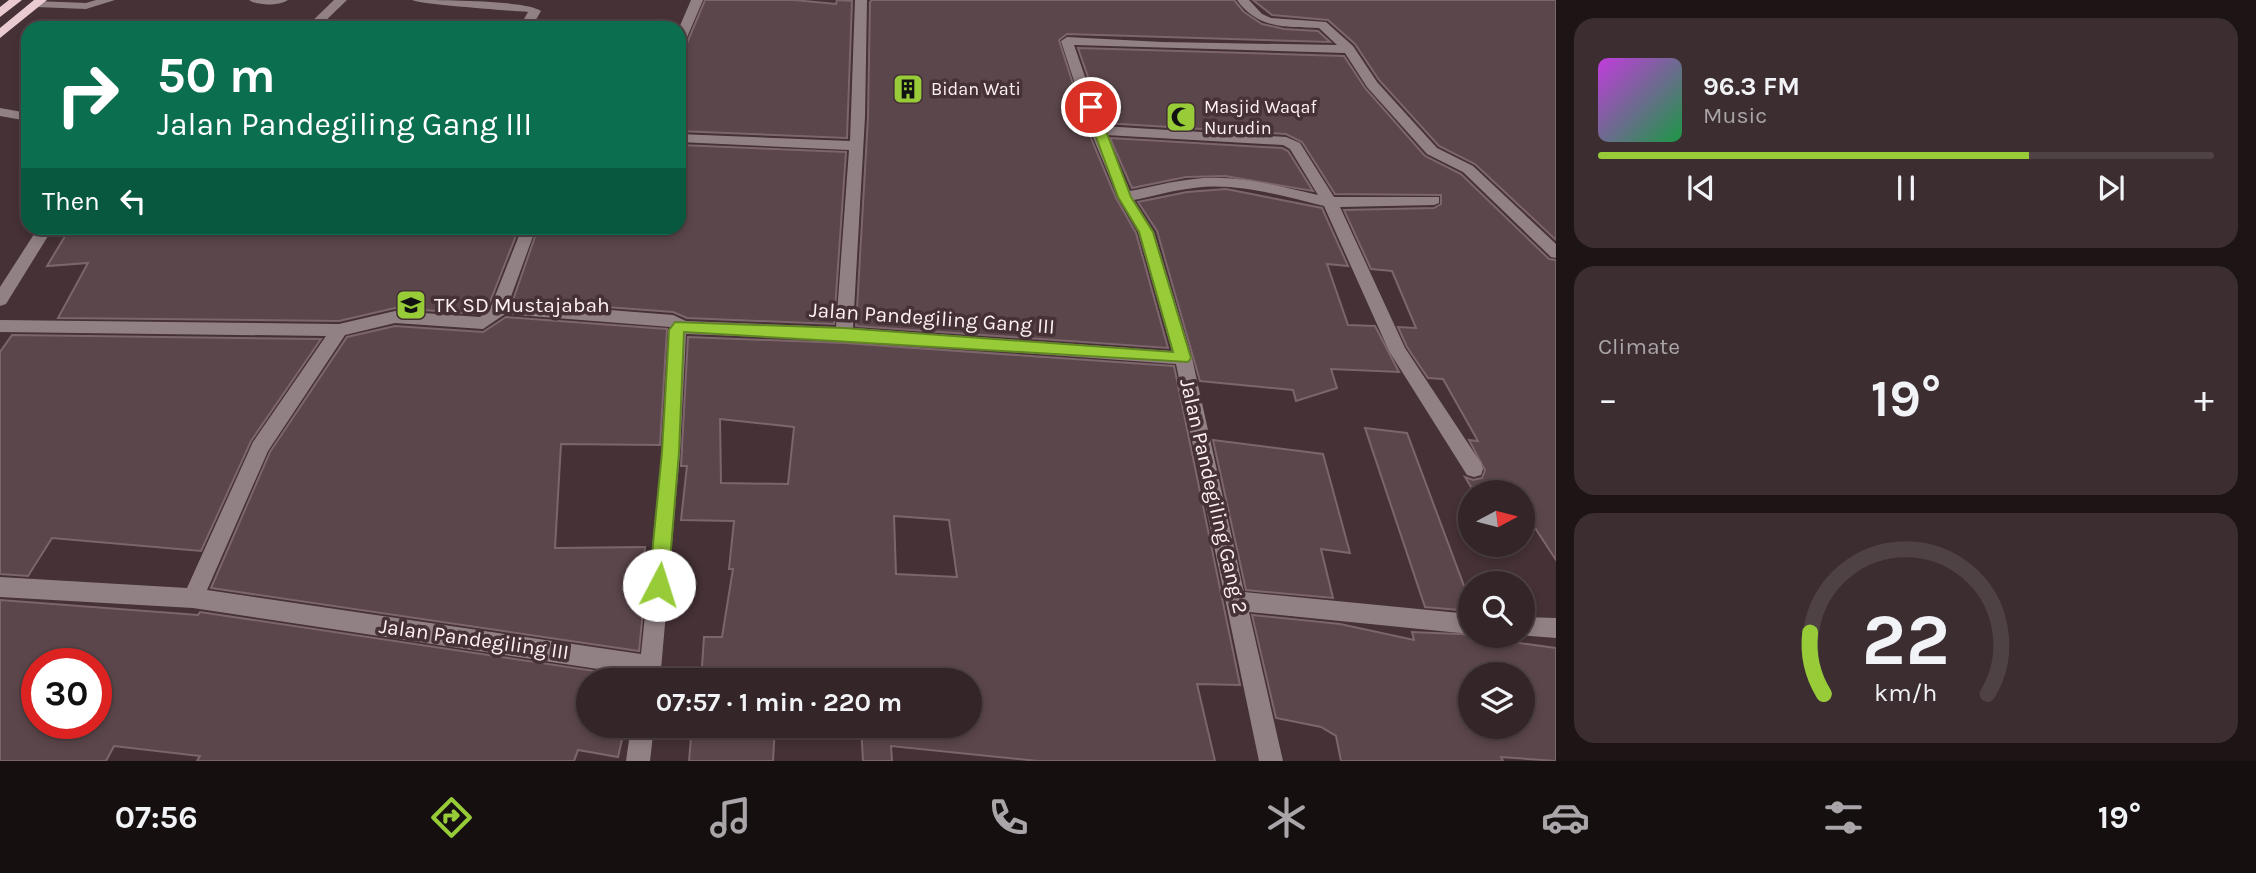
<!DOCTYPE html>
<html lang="en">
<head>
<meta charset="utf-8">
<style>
  body { margin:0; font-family:Karla,sans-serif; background:#3c2d30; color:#f1f3f6; height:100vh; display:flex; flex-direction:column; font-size:26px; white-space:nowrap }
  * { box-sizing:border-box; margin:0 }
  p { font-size:23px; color:#a9a5a8 }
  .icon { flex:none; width:38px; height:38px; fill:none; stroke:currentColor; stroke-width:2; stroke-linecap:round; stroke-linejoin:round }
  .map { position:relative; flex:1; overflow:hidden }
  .drawer { display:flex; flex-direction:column; gap:18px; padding:18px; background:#1d1416; width:700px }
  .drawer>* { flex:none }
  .top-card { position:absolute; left:21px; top:21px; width:665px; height:214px; border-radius:21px; box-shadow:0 4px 10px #0003,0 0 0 2px #4e4245; background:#0b6e4f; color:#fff; overflow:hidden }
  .needle { width:46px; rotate:83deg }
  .controls { position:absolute; left:1458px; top:480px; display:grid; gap:14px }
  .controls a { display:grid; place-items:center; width:77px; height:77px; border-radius:50%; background:#342528; box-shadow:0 4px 10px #0003,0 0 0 2px #4e4245; font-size:35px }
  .speed { position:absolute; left:21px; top:648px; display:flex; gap:14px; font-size:35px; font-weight:700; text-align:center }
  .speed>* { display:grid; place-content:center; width:91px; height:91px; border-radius:50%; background:#342528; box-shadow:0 4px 10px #0003,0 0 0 2px #4e4245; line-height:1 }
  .speed .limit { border:10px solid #d22; background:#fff; color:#111 }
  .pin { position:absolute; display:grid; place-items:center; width:60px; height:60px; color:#fff; margin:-30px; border:4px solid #fff; border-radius:50%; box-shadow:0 2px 7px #0007 }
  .me { position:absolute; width:77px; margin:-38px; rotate:5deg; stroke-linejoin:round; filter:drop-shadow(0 0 5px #0008) }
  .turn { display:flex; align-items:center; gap:24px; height:147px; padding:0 21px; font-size:32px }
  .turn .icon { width:91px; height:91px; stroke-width:2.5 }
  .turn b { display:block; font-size:49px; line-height:60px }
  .then { display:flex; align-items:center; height:66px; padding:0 21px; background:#0003; gap:14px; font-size:26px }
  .big { font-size:52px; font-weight:700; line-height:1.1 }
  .drawer .tile { flex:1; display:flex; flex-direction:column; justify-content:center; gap:10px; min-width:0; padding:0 24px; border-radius:21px; background:#3c2d30 }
  .drawer .dial { align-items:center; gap:0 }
  .dial svg { height:182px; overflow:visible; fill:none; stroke:#4e4245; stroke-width:7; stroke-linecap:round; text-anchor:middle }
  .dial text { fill:#f1f3f6; stroke:none }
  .song { display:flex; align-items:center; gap:21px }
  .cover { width:84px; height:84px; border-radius:10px; background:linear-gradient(135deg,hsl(290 70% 55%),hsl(140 70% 35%)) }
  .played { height:7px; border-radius:4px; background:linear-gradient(90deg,#97cc38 70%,#4e4245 70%) }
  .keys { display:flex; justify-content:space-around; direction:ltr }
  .heat { display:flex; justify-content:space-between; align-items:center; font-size:38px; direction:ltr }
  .trip { position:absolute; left:576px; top:668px; width:406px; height:70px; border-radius:35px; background:#342528; box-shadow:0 4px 10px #0003,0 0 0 2px #4e4245; font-weight:700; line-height:70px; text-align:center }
  .dock { display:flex; height:112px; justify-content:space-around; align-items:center; background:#150f10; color:#a9a5a8 }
  .dock .icon { width:49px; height:49px }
  .dock .current { color:#97cc38 }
  .dock b { font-size:32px; color:#f1f3f6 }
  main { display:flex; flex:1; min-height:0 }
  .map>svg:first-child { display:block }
  .building { fill:#5b464b; stroke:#7d666b; stroke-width:2; fill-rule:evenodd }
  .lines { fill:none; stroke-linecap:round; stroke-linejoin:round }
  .minor { fill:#918185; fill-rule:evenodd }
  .major { fill:#ebcbd2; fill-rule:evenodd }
  .route { fill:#97cc38; stroke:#628524; stroke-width:2 }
  .labels { text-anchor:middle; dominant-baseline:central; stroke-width:7; stroke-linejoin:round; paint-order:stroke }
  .far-poi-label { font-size:18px; fill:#fdf0f3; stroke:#453136; text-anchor:start }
  .poi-label { font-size:21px; fill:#fdf0f3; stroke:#453136; text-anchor:start }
  .street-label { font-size:21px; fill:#fdf0f3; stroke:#453136 }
</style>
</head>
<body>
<main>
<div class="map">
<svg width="1556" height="761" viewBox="0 0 1556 761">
  <rect width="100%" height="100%" fill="#453136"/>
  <!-- building -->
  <path class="building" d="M 705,0 L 794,0 L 836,4 L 837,0 L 852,1 L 847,138 L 679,131 L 679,49 L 687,43 Z
    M 872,0 L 1234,0 L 1244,12 L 1262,24 L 1284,29 L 1318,31 L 1330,42 L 1067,34 L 1059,40 L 1088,131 L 1116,198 L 1136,233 L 1168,348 L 856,326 L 868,117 L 870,2 Z
    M 1253,0 L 1556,0 L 1556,240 L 1475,164 L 1439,146 L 1379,80 L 1355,44 L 1328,20 L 1272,15 Z
    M 1078,48 L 1344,56 L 1365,88 L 1425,156 L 1461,174 L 1549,259 L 1556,260 L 1556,560 L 1522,508 L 1522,492 L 1471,487 L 1465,477 L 1473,480 L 1482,478 L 1485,470 L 1469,440 L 1478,441 L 1443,379 L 1428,378 L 1407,347 L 1398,327 L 1416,328 L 1392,271 L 1371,269 L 1344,210 L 1434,208 L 1441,204 L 1441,195 L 1335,194 L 1302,142 L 1286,134 L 1104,123 Z
    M 1110,138 L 1282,148 L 1288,151 L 1313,191 L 1225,176 L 1186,177 L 1132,188 Z
    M 679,145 L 846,152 L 834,324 L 687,318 L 673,312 L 513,300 L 538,228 L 679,228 Z
    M 1226,189 L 1322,208 L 1348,266 L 1327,264 L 1348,325 L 1375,326 L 1399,372 L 1331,369 L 1337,388 L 1296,401 L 1293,390 L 1200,381 L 1157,231 L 1138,202 L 1187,192 Z
    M 70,228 L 519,228 L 488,307 L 479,314 L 395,308 L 339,321 L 58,318 L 88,263 L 47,266 Z
    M 506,317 L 667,329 L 660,445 L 561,444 L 555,548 L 645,547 L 641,590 L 645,590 L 639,651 L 211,588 L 270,452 L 347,337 L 395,326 L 483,332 Z
    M 12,335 L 321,339 L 251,441 L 201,551 L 52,538 L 28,576 L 0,574 L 0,352 Z
    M 688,337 L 844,343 L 1174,366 L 1240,685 L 1197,684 L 1215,761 L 1038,761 L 891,746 L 892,761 L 863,761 L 861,726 L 970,726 L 970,681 L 701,681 L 704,637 L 722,637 L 733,569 L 729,569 L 734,521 L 681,520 L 687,466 L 681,466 ZM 720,419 L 794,427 L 788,484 L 721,483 ZM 894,516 L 949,520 L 957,577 L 896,574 Z
    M 1365,428 L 1407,433 L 1470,602 L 1470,611 L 1425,607 Z
    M 1213,440 L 1323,454 L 1350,553 L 1321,549 L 1333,598 L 1246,590 Z
    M 0,600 L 198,615 L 200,612 L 635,677 L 635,681 L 588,681 L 588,726 L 625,726 L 618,757 L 578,750 L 574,761 L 197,761 L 200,756 L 114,746 L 106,761 L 0,761 ZM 37,663 L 96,663 L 96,723 L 37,723 Z
    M 1252,615 L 1340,624 L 1414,640 L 1412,632 L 1482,635 L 1483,638 L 1556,648 L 1556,761 L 1501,757 L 1503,761 L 1341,761 L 1336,736 L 1321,727 L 1276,718 ZM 1470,674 L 1522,674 L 1522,726 L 1470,726 Z
    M 692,726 L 775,726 L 773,761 L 689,761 Z"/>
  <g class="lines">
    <!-- minor -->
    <path class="minor" d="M 96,0 L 115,0 L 86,9 L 36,7 L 30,4 L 36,1 L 86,3 Z
      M 249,0 L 288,0 C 279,6 258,6 249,0 Z
      M 334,0 L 347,0 L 318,28 L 305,28 Z
      M 412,0 C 436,0 527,0 541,11 L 531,28 L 519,28 L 528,12 C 512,11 418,4 412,0 Z
      M 691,0 L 703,0 L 685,42 L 679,46 L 679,28 Z
      M 855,0 L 867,0 L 865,117 L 853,328 L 1172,351 L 1138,232 L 1118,197 L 1090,130 L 1061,41 L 1067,37 L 1162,42 L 1337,45 L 1319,28 C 1286,27 1258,29 1237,0 L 1249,0 L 1262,14 L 1271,18 L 1326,22 L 1353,46 L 1377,82 L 1437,148 L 1473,166 L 1556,244 L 1556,258 L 1551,257 L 1463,172 L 1427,154 L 1367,87 L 1345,53 L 1074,45 L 1102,126 L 1286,137 L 1300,143 L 1334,197 L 1439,197 L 1439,203 L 1434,205 L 1340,207 L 1405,348 L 1481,463 L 1483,469 L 1481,475 L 1474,477 L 1467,475 L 1389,351 L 1324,206 C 1282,196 1237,182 1194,188 C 1174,190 1154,196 1134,200 L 1154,232 L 1192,358 L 1244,592 L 1470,614 L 1470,634 L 1249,612 L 1283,761 L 1259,761 L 1176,364 L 844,340 L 686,334 L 680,452 L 660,681 L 638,681 L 638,675 L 193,608 L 0,597 L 0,577 L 187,588 L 253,442 L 326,336 L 0,332 L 0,320 L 339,324 L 395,311 L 480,317 L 490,309 L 522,228 L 536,228 L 509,302 L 673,315 L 686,321 L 836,327 L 849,150 L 679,142 L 679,134 L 850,141 ZM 1106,135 L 1283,145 L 1290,149 L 1318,195 C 1278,186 1235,174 1194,179 C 1173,181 1151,187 1130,191 ZM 505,314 L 670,327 L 662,452 L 641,654 L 207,590 L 268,451 L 345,335 L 395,323 L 483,329 Z
      M 0,108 L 28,113 L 28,121 L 0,116 Z
      M 38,228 L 53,228 L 6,304 L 0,306 L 0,287 Z
      M 1522,617 L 1556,618 L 1556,638 L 1517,635 L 1522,635 Z
      M 631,726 L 654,726 L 650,761 L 626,761 Z"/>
    <!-- major -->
    <path class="major" d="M 9,0 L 22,0 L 0,17 L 0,7 Z
      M 34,0 L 47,0 L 0,38 L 0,28 Z"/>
  </g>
  <!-- route -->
  <path class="route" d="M 1091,104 L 1097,107 L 1131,197 L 1153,232 L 1191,358 L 1188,362 L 684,332 L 679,452 L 668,585 L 666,592 L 659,594 L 652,592 L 649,585 L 662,452 L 669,330 L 675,322 L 844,328 L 1173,352 L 1139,232 L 1118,197 L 1085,107 Z"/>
  <!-- icons -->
  <defs>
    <g id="building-square" transform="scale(1.575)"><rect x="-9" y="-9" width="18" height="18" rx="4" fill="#97cc38" stroke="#453136"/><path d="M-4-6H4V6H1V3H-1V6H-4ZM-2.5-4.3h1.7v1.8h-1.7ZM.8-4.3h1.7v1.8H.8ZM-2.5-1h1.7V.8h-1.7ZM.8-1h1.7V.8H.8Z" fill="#111"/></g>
    <g id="mosque-square" transform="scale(1.575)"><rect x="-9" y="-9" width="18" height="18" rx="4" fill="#97cc38" stroke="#453136"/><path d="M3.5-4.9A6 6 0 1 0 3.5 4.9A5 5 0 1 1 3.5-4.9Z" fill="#111"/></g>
    <g id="school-square" transform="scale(1.575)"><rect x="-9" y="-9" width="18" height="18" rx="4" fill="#97cc38" stroke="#453136"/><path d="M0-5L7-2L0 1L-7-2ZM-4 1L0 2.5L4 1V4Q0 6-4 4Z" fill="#111"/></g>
  </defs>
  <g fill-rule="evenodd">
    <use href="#building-square" x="908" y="89"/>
    <use href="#mosque-square" x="1181" y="117"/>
    <use href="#school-square" x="411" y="305"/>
  </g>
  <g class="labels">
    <!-- far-poi labels -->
    <g class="far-poi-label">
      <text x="931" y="89">Bidan Wati</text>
      <text x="1204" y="107">Masjid Waqaf<tspan x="1204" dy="21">Nurudin</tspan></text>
    </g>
    <!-- poi labels -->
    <g class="poi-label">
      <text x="434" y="305">TK SD Mustajabah</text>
    </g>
    <!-- street labels -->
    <g class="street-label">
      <text transform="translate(932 318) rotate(4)">Jalan Pandegiling Gang III</text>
      <text transform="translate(1214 496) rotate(77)">Jalan Pandegiling Gang 2</text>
      <text transform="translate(474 639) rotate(8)">Jalan Pandegiling III</text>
    </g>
  </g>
</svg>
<div class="controls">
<a><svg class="needle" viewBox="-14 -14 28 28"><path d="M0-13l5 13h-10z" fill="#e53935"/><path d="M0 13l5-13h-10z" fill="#a9a5a8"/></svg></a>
<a><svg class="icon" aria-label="search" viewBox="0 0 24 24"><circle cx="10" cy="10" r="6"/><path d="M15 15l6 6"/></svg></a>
<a><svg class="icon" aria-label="layers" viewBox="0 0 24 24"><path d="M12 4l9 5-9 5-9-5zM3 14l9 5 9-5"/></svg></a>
</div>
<div class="speed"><div class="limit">30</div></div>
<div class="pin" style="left:1091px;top:107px;background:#d93025"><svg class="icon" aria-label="arrive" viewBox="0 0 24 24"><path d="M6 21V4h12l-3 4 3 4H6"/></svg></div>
<svg class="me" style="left:659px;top:585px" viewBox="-20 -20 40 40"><circle r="19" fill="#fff"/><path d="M0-13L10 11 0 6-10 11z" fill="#97cc38"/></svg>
<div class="trip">07:57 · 1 min · 220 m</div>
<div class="top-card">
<div class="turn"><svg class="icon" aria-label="right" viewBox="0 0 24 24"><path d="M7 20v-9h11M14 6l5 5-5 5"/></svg><div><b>50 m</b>Jalan Pandegiling Gang III</div></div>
<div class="then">Then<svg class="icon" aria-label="left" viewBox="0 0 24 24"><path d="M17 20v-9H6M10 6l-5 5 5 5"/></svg></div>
</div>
</div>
<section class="drawer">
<div class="tile">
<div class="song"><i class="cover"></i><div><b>96.3 FM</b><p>Music</p></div></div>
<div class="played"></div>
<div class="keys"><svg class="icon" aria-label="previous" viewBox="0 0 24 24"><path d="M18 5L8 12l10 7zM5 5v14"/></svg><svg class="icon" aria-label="pause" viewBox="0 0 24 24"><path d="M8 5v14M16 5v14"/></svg><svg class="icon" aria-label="next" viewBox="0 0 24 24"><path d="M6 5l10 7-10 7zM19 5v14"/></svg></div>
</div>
<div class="tile"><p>Climate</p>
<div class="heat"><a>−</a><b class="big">19°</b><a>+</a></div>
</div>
<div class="tile dial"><svg viewBox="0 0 100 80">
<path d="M14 69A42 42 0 1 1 86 69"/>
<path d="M14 69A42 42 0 0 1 8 42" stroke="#97cc38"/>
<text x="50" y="56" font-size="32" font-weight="700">22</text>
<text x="50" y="72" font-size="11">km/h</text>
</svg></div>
</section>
</main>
<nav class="dock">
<b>07:56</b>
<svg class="icon current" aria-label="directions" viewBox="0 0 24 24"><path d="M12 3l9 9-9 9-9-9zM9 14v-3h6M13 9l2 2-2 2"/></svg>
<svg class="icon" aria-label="music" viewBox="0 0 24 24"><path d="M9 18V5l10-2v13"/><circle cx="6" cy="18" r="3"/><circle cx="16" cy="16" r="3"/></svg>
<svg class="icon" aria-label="phone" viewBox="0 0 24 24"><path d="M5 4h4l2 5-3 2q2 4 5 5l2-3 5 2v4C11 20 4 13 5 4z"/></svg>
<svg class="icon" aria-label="climate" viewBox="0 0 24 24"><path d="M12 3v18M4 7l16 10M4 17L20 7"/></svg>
<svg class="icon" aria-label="car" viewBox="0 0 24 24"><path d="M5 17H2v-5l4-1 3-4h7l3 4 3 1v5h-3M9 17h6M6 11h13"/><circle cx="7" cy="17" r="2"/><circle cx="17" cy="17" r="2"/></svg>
<svg class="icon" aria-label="filters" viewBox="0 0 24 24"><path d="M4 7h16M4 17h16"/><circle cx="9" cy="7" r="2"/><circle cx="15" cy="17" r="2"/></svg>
<b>19°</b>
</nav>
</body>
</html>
